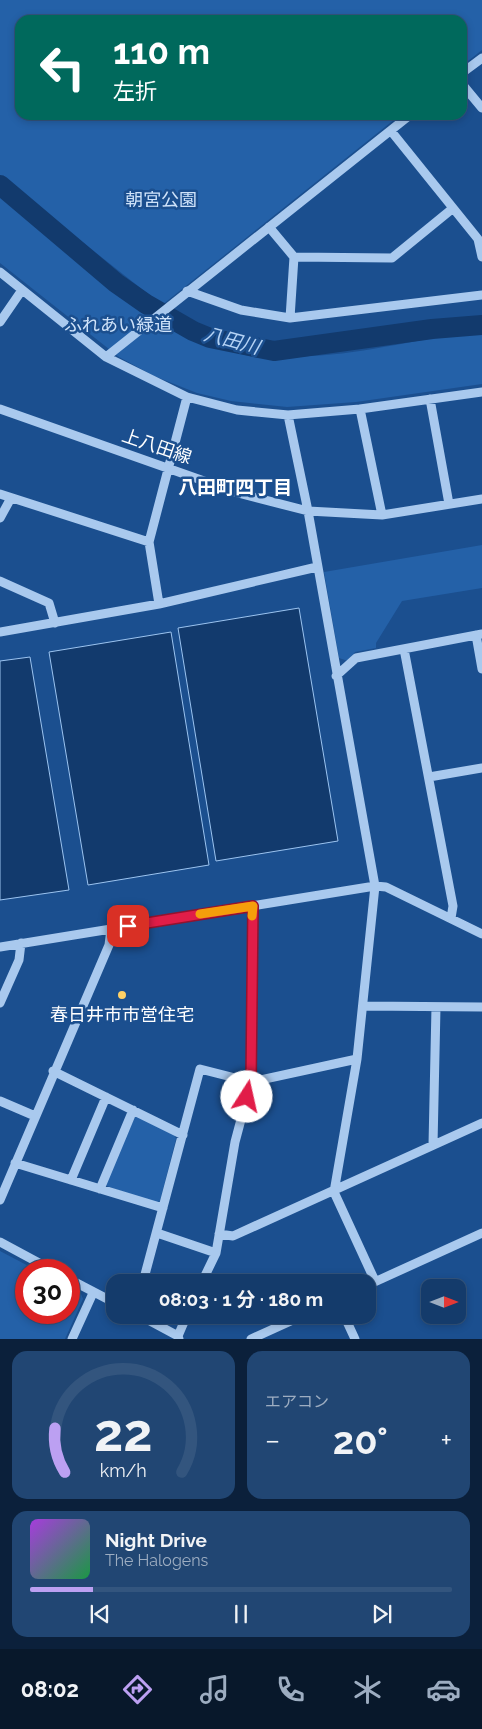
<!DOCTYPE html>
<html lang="ja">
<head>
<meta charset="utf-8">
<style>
  body { margin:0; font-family:Raleway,"Noto Sans JP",sans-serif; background:#214673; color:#f1f3f6; height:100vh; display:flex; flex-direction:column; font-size:19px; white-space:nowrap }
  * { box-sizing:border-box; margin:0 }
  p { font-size:16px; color:#9dadc1 }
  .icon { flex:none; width:28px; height:28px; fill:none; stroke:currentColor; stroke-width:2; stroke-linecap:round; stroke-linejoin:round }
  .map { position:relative; height:1339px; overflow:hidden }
  .details { display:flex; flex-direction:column; gap:12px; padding:12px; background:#0b203b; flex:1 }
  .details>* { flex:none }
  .top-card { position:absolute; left:15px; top:15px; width:452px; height:105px; border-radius:15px; box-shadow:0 2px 8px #0003,0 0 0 1px #33557e; background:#00695c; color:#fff; overflow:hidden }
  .needle { width:32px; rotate:90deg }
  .controls { position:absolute; left:421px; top:1279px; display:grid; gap:10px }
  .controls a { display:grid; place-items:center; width:45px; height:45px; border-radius:10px; background:#143b6b; box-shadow:0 2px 8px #0003,0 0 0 1px #33557e; font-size:25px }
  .speed { position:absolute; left:15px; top:1259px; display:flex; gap:10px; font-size:25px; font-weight:700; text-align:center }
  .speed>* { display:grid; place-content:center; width:65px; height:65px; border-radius:50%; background:#143b6b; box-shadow:0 2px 8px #0003,0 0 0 1px #33557e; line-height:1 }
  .speed .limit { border:8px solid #d22; background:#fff; color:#111 }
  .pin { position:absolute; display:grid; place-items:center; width:42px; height:42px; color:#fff; margin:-21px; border-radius:10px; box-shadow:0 2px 8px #0006 }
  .me { position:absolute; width:55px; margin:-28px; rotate:10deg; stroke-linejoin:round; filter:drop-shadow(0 0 4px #0008) }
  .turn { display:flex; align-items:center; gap:18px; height:105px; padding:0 15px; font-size:22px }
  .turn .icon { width:65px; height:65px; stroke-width:2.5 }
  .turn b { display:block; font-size:35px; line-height:42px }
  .big { font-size:38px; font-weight:700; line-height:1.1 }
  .details .tile { flex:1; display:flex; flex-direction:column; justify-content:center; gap:8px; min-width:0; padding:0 18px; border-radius:15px; background:#214673 }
  .details .dial { align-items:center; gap:0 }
  .dial svg { height:130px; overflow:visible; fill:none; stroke:#33557e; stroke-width:7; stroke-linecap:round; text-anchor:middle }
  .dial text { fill:#f1f3f6; stroke:none }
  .song { display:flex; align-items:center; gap:15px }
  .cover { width:60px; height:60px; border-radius:8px; background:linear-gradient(135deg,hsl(280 70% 55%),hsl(140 70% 35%)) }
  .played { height:5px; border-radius:2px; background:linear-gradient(90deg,#bca0f2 15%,#33557e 15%) }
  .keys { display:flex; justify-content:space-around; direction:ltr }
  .heat { display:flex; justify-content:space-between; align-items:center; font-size:28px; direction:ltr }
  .details .tiles { flex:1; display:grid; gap:12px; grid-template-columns:1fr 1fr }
  .tile:last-child { grid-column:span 2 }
  .trip { position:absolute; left:106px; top:1274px; width:270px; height:50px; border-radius:15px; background:#143b6b; box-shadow:0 2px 8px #0003,0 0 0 1px #33557e; font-weight:700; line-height:50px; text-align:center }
  .dock { display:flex; height:80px; justify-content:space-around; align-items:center; background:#08182b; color:#9dadc1 }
  .dock .icon { width:35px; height:35px }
  .dock .on { color:#bca0f2 }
  .dock b { font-size:22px; color:#f1f3f6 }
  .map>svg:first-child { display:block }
  .green { fill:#2461a8 }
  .water { fill:#123a6d; stroke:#9cc4f0 }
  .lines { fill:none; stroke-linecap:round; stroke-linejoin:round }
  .river { stroke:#123a6d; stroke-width:20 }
  .minor { stroke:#a9c9ee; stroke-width:9 }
  .route-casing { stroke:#92132f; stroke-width:12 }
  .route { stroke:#e11d48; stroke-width:9 }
  .slow { stroke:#f59e0b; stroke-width:9 }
  .poi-dot { fill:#ffd166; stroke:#1b4f8f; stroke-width:2 }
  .labels { text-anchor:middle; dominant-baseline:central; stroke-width:5; stroke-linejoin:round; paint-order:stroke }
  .park-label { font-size:18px; fill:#cfe3fa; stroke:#1b4f8f }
  .street-label { font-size:18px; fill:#fff; stroke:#1b4f8f }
  .poi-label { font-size:18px; fill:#fff; stroke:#1b4f8f }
  .water-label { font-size:19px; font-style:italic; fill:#b5d3f5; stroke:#1b4f8f }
  .neighbourhood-label { font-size:19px; font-weight:bold; fill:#fff; stroke:#1b4f8f }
</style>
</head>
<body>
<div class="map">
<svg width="482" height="1339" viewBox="0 0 482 1339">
  <rect width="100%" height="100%" fill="#1b4f8f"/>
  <!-- green -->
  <path class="green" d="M 0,0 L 482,0 L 482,50 L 463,65 L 462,20 L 20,20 L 20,115 L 400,115 L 162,305 L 0,177 Z
    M 0,196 C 76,257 153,333 249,356 C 267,360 292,357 310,356 C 367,354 424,336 482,333 L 482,384 L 356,402 L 287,407 L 231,401 L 197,393 L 154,376 L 119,357 L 0,263 Z
    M 482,545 L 482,588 L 402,601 L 376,643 L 376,648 L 355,652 L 348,661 L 339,658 L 324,572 Z
    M 135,1117 L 139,1117 L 174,1134 L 176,1139 L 160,1201 L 155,1203 L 107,1186 L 105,1182 Z
    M 0,1251 L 36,1270 L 26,1270 L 26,1312 L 69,1312 L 69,1288 L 81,1294 L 83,1299 L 65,1339 L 0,1339 Z"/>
  <!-- water -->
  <path class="water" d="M 299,608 L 338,841 L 216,861 L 178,628 Z
    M 171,632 L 209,865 L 88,885 L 49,652 Z
    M 30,657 L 69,890 L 0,900 L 0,661 Z"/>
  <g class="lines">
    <!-- river -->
    <path class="river" d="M 0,185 L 116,283 L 146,304 L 193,331 L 210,338 L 274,351 L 432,329 L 482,325"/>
    <!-- minor -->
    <path class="minor" d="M 462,73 L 482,58
      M 462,84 L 482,108
      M 391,131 L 478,239 L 482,257
      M 269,227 L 294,257 L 290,318
      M 294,257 L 392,258 L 452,209
      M 0,272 L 106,357 L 187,397 L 237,410 L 288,415 L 360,409 L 482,392
      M 187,291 L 241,310 L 290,318 L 482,295
      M 0,322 L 22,290
      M 106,357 L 410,115
      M 430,399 L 449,504
      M 0,409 L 238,493 L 308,511 L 382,515 L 482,499
      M 360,409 L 382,515
      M 288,415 L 308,511 L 375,886 L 357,1059 L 334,1192 L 375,1281
      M 0,494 L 149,542
      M 0,518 L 11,498
      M 0,581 L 49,603 L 55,623
      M 159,604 L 149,542 L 187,397
      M 0,632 L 159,604 L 317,567
      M 476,635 L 482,669
      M 404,649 L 453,906 L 451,918
      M 336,676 L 356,658 L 482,634
      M 429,777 L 482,768
      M 0,947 L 375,886 L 386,887 L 482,934
      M 0,1003 L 19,960 L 21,943
      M 363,1006 L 482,1007
      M 53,1071 L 183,1135
      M 0,1101 L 35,1116
      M 433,1145 L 436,1007
      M 15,1163 L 163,1208
      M 71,1180 L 106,1097
      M 100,1189 L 133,1110
      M 0,1200 L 109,945 L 111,929
      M 157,1233 L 216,1253
      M 219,1234 L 233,1236 L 482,1123
      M 0,1242 L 52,1270
      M 69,1279 L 115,1303
      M 143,1282 L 200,1069 L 251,1082 L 357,1059
      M 202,1282 L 216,1253 L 235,1142 L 251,1082 L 253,906
      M 368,1285 L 482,1233
      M 139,1315 L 178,1336 L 179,1339
      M 344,1315 L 355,1339
      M 178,1336 L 187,1315
      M 72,1339 L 93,1293
      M 251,1339 L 304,1315"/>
  </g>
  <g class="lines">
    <!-- route casing -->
    <g class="route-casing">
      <path id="route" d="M 128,926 L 253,906 L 251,1082 L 247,1097"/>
    </g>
    <!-- route -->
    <use href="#route" class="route"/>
    <!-- slow -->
    <path class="slow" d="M 200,914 L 253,906 L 252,916"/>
  </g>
  <!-- markers -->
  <circle class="poi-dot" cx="122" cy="995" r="5"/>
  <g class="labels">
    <!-- park labels -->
    <g class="park-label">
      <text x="161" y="199">朝宮公園</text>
      <text x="118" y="324">ふれあい緑道</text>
    </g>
    <!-- street labels -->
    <g class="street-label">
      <text transform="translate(157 446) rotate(19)">上八田線</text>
    </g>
    <!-- poi labels -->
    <g class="poi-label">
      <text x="122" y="1014">春日井市市営住宅</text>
    </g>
    <!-- water labels -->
    <g class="water-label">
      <text transform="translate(232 340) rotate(15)">八田川</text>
    </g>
    <!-- neighbourhood labels -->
    <g class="neighbourhood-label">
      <text x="235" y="487">八田町四丁目</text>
    </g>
  </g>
</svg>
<div class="controls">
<a><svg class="needle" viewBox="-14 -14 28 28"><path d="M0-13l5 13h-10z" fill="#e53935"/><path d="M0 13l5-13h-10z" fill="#9dadc1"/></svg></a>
</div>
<div class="speed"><div class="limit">30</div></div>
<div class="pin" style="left:128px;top:926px;background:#d93025"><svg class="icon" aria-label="arrive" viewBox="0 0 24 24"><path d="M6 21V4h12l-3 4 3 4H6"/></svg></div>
<svg class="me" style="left:247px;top:1097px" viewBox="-20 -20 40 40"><circle r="19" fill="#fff"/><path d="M0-13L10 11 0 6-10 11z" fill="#e11d48"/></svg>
<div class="trip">08:03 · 1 分 · 180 m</div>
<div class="top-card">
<div class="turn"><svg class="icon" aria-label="left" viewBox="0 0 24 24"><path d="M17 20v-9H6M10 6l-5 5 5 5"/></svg><div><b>110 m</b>左折</div></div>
</div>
</div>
<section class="details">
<div class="tiles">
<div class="tile dial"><svg viewBox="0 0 100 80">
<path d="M14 69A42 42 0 1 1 86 69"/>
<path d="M14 69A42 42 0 0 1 8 42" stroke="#bca0f2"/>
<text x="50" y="56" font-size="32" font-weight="700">22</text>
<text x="50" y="72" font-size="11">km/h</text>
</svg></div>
<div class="tile"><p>エアコン</p>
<div class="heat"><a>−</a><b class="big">20°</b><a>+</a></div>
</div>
<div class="tile">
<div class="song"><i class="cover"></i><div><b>Night Drive</b><p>The Halogens</p></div></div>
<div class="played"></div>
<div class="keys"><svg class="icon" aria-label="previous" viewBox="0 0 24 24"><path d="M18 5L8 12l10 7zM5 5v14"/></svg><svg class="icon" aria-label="pause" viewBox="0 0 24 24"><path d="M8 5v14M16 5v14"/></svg><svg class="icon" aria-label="next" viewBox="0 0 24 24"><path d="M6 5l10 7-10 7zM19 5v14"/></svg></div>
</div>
</div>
</section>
<nav class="dock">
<b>08:02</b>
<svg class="icon on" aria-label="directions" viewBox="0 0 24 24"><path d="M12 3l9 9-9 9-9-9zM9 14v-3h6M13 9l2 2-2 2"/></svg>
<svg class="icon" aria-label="music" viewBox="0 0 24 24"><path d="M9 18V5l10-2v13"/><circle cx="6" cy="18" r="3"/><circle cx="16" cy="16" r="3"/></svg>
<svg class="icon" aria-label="phone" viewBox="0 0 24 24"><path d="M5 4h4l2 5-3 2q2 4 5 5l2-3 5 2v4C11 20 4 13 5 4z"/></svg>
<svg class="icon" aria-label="climate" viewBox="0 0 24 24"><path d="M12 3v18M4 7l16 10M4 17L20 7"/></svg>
<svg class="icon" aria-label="car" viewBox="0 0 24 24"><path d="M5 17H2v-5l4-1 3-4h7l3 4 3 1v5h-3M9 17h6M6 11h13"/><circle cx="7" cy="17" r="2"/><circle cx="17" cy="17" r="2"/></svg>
</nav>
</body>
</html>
